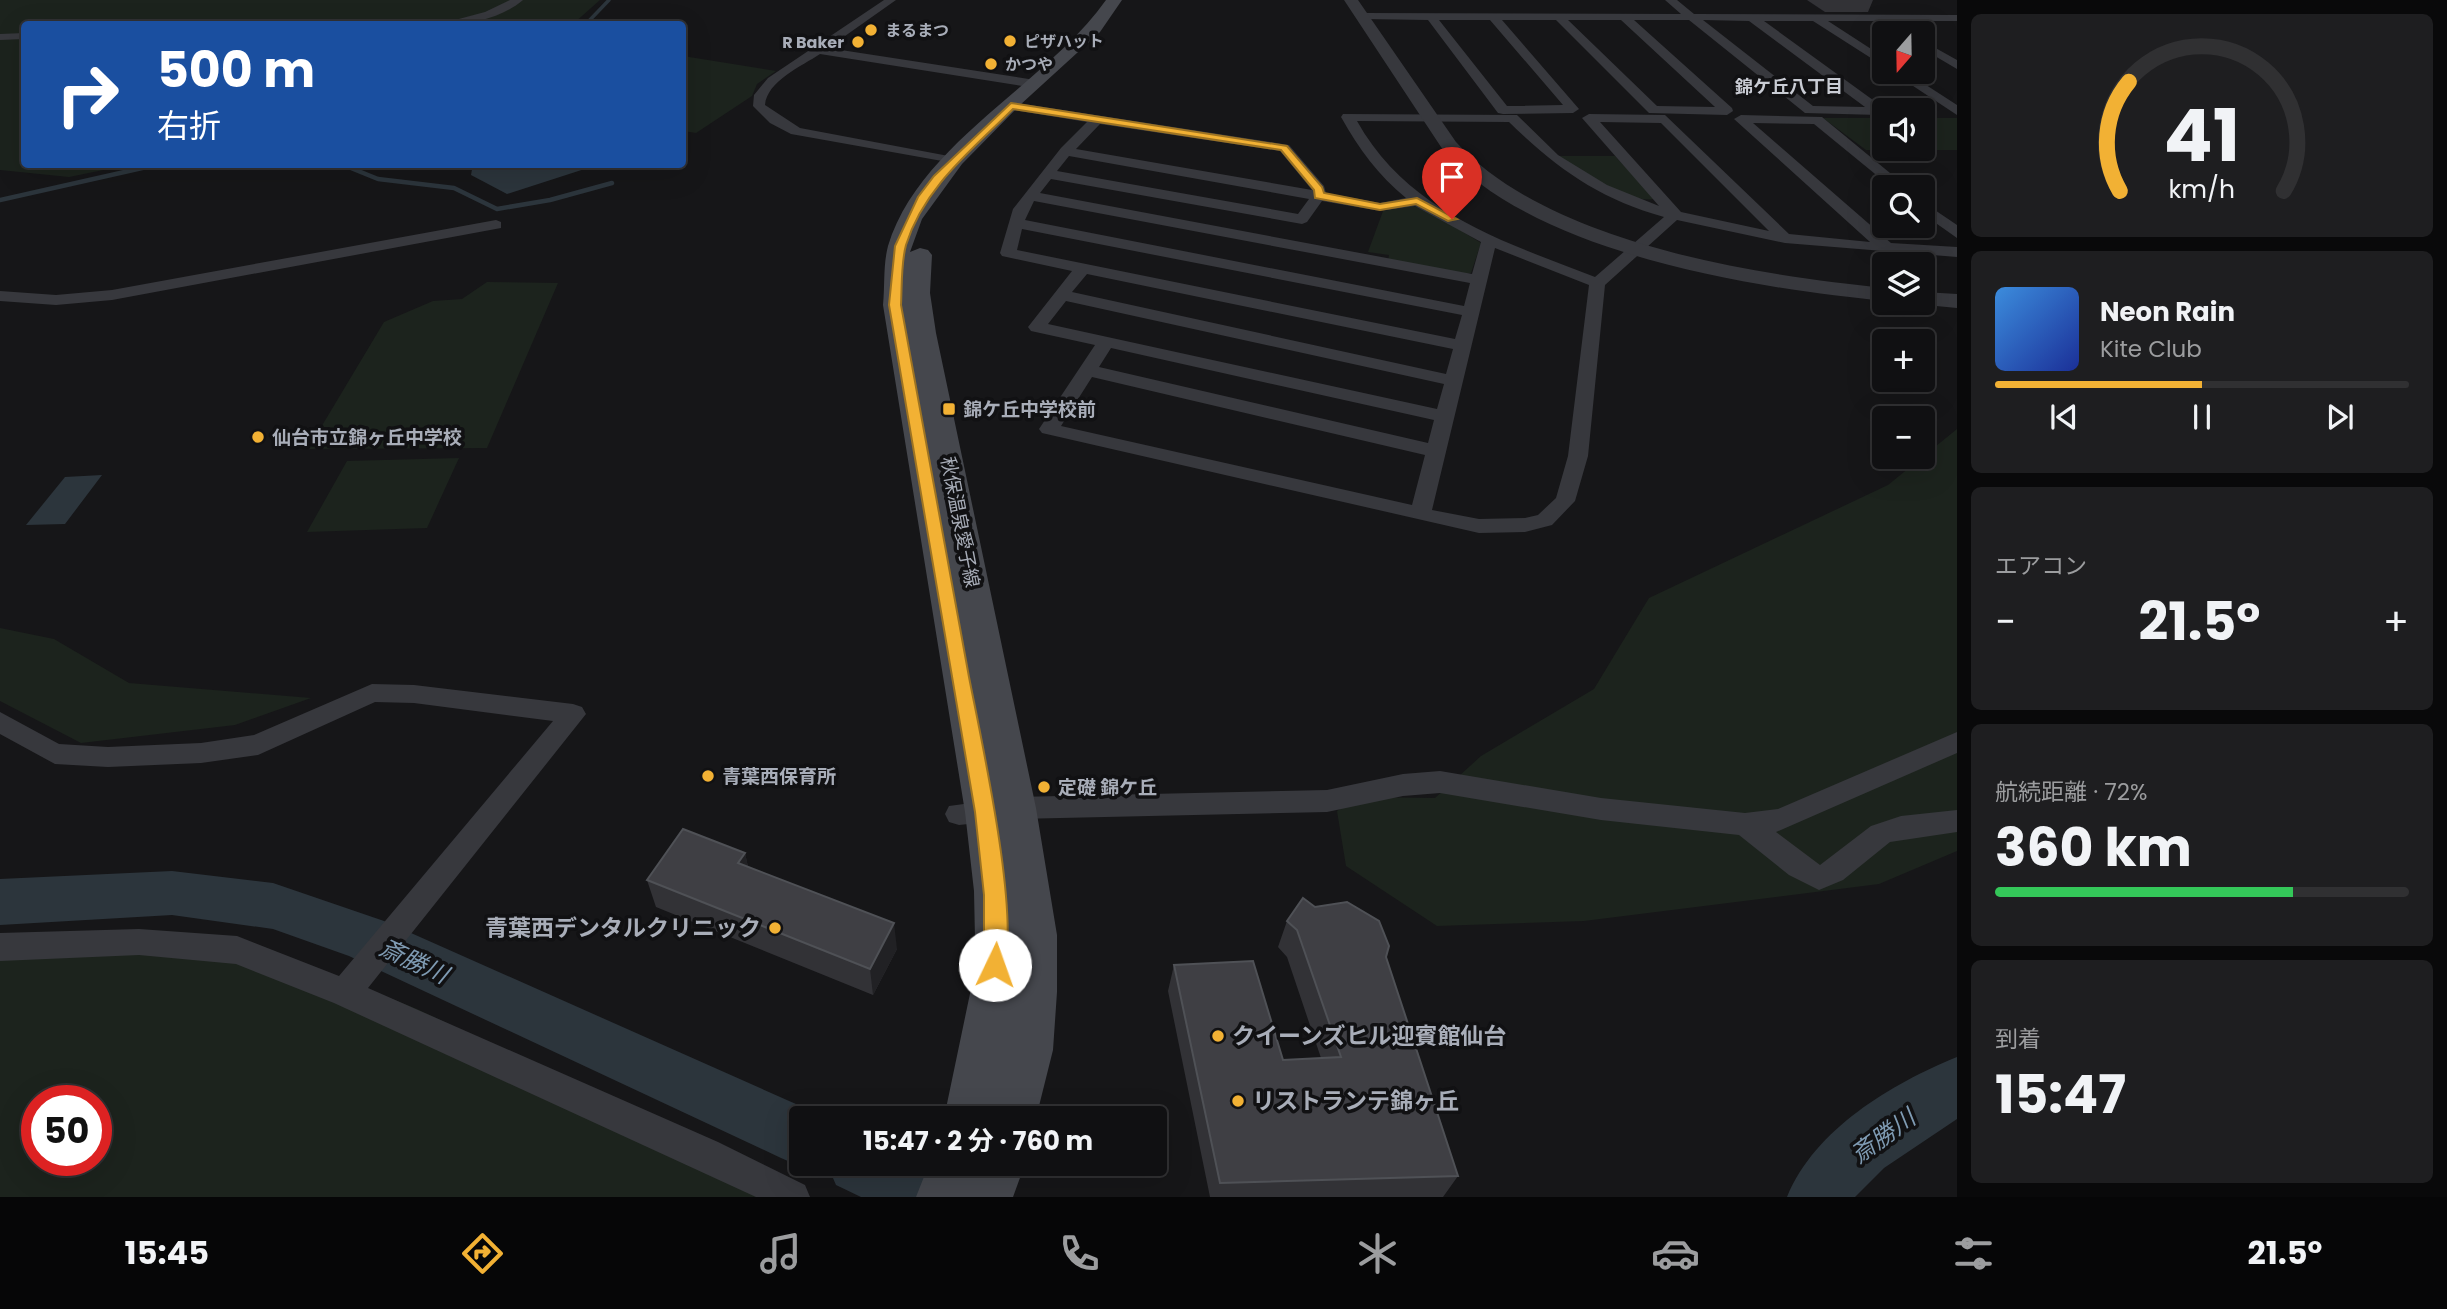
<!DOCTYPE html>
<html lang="ja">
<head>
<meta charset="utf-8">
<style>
  body { margin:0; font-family:Poppins,"Noto Sans JP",sans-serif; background:#1e1e20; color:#f1f3f6; height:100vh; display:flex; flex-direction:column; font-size:26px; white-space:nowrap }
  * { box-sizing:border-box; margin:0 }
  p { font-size:23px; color:#9c9d9f }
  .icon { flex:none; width:38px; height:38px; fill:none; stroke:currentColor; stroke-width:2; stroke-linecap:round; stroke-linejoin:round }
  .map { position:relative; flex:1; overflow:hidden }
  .panel { display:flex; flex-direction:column; gap:14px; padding:14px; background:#09090a; width:490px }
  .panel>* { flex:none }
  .guide { position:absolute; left:21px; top:21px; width:665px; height:147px; border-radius:7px; box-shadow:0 7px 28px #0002,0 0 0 2px #303032; background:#1a4fa0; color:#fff; overflow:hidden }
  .needle { width:46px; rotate:200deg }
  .buttons { position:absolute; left:1872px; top:21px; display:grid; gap:14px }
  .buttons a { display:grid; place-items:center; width:63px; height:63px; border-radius:7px; background:#101012; box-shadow:0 7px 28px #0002,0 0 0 2px #303032; font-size:35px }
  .speed { position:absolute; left:21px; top:1085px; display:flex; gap:14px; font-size:35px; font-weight:700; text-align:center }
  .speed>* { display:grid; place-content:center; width:91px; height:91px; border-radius:50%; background:#101012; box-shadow:0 7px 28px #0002,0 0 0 2px #303032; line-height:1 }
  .speed .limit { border:10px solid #d22; background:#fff; color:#111 }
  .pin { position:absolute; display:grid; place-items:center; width:60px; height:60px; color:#fff; margin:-72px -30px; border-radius:50% 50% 50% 0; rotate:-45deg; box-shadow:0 0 7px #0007 }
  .pin .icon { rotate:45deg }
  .me { position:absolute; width:77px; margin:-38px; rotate:3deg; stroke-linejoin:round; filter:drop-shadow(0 0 5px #0008) }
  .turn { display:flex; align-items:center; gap:24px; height:147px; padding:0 21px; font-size:32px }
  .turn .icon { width:91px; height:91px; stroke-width:2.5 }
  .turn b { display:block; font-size:49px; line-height:60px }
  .big { font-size:52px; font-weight:700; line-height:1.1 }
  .panel .widget { flex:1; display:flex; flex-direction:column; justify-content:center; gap:10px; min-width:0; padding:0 24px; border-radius:10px; background:#1e1e20 }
  .panel .dial { align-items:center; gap:0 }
  .dial svg { height:182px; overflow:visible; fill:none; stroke:#303032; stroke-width:7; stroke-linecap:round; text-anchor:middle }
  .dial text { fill:#f1f3f6; stroke:none }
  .song { display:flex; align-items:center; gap:21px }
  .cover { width:84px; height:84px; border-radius:10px; background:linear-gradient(135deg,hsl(210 70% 55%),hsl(230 70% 35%)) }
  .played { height:7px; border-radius:4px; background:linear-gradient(90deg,#f2b134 50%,#303032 50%) }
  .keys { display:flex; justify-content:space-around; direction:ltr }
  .heat { display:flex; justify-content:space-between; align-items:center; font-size:38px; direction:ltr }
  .charge { height:10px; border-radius:5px; background:linear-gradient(90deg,#34c759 72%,#303032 0) }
  .trip { position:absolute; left:789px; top:1106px; width:378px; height:70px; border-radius:7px; background:#101012; box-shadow:0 7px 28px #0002,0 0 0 2px #303032; font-weight:700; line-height:70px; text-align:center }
  .menu { display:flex; height:112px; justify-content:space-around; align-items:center; background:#060607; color:#9c9d9f }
  .menu .icon { width:49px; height:49px }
  .menu .selected { color:#f2b134 }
  .menu b { font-size:32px; color:#f1f3f6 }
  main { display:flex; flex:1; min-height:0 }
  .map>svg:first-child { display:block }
  .green { fill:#1c231d; fill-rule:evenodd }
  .water { fill:#2c353c }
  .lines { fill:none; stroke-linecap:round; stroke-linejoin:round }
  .stream-far1 { stroke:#2c353c; stroke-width:3.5 }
  .stream { stroke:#2c353c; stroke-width:4.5 }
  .river { fill:#2c353c; fill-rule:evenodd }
  .minor { fill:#37383d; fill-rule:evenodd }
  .tertiary { fill:#37383d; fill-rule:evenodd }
  .secondary { fill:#45474d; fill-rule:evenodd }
  .wall { fill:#323236 }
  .shaded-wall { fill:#212124 }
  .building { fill:#3f3f44; stroke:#4f5156; stroke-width:2 }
  .route { fill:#f2b134; stroke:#9d7322; stroke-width:2 }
  .poi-dot { fill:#f2b134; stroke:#111113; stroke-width:2.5 }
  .labels { text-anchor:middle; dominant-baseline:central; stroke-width:7; stroke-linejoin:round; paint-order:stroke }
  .far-poi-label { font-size:16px; font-weight:bold; fill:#a8adb8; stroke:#111113; text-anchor:start }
  .far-neighbourhood-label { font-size:18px; font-weight:bold; fill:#c9ccd4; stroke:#111113 }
  .poi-label { font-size:19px; font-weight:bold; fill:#a8adb8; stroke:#111113; text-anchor:start }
  .street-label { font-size:19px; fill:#a8adb8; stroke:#111113 }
  .near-poi-label { font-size:23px; font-weight:bold; fill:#a8adb8; stroke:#111113; text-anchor:start }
  .near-water-label { font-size:24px; font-style:italic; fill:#7f9bb3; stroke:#111113 }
</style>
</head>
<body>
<main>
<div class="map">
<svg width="1957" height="1197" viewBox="0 0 1957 1197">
  <rect width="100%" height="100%" fill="#161618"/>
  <!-- green -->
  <path class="green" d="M 0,0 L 600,0 L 573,24 L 24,24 L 24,164 L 128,165 L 69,177 L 0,170 Z
    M 682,56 L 683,56 L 776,71 L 757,84 L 752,96 L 696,133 L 683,131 Z
    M 1823,118 L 1885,118 L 1885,149 L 1923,149 L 1923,118 L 1957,118 L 1957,150 L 1866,150 Z
    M 1557,156 L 1615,156 L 1655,199 C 1628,204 1580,170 1557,156 Z
    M 1413,206 L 1426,209 L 1481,243 L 1471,273 L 1462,275 L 1388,261 L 1389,255 L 1368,252 L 1383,211 Z
    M 487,282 L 558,283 L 487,448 L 308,449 L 384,322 L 433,301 L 462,299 Z
    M 1957,429 L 1957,851 L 1879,884 L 1584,921 L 1437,926 L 1346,866 L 1337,811 L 1358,797 L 1435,798 L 1481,756 L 1594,689 L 1649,598 L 1888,485 Z
    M 459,458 L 427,528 L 307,532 L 347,461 Z
    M 0,628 L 54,639 L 129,683 L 311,698 L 235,725 L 81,743 L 0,701 Z
    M 0,934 L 254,943 L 417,1009 L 794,1186 L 810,1197 L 0,1197 ZM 37,1101 L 96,1101 L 96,1160 L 37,1160 Z"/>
  <!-- water -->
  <path class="water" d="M 473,164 L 597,164 L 597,165 L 507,194 L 471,175 Z
    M 102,475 L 65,524 L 26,525 L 65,477 Z"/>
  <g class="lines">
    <!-- stream-far1 -->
    <path class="stream-far1" d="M 586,24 L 609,0"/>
    <!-- stream -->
    <path class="stream" d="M 341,164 L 378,179 L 454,188 L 497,209 L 550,200 L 612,183
      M 0,200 L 160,164"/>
    <!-- river -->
    <path class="river" d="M 172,871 L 273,883 L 384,921 L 823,1116 L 824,1118 L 802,1118 L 802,1164 L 809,1164 L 802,1167 L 781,1158 L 349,956 L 273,929 L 172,915 L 0,925 L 0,879 Z
      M 1957,1057 L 1957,1119 L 1884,1168 L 1855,1197 L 1787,1197 C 1815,1129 1891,1084 1957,1057 Z
      M 827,1164 L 926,1164 L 952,1175 L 961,1197 L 861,1197 L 836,1185 Z"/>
    <!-- minor -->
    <path class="minor" d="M 510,0 L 523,0 C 502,18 468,26 440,24 L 485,12 Z
      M 884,0 L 896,0 L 828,48 L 1035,80 L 1041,84 L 1035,88 L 820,54 C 802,66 767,81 765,105 L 800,128 L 954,157 L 959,158 L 959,164 L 791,134 L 770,123 L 753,106 L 754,95 L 768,78 Z
      M 1665,0 L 1677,0 L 1694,14 L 1957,15 L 1957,21 L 1828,21 L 1885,58 L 1885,67 L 1813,21 L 1764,21 L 1884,108 L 1885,112 L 1879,115 L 1805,113 L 1689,20 L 1634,20 L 1732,108 L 1733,111 L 1727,115 L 1649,113 L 1556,20 L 1502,20 L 1579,109 L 1573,113 L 1503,114 L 1498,113 L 1428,20 L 1362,19 L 1357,16 L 1362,13 L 1681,14 ZM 1439,20 L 1490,20 L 1563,105 L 1507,106 ZM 1568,20 L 1621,20 L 1715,107 L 1657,106 ZM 1703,20 L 1749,21 L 1865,107 L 1813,106 Z
      M 24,33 L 24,39 L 0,40 L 0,34 Z
      M 1923,41 L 1957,60 L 1957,69 L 1923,49 Z
      M 1892,72 L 1906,72 L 1957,105 L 1957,115 Z
      M 1011,102 L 1289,145 L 1324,186 L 1326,193 L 1380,203 L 1406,198 C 1378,175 1359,149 1341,117 L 1343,114 L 1517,115 L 1558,155 L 1607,185 L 1659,206 L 1582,118 L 1589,114 L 1665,115 L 1789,234 L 1870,242 L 1734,119 L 1741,115 L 1822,117 L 1907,187 L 1891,187 L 1814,124 L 1753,123 L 1891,243 L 1957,247 L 1957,257 L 1785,243 L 1677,220 L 1605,285 L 1588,456 L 1575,501 L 1552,525 L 1525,532 L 1479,533 L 1042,433 L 1039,429 L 1095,345 L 1031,331 L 1028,327 L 1072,271 L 1002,256 L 1000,253 L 1013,209 L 1061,148 L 1087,122 L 1006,109 L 1005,106 ZM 1357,121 L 1509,122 C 1556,168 1599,199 1664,217 L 1595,277 C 1502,241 1408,212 1357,121 ZM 1600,122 L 1661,123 L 1769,231 L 1681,212 ZM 1100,124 L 1280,151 L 1312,190 L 1076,149 ZM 1069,156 L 1309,199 L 1298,214 L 1057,171 ZM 1051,179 L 1302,224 L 1307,222 L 1322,201 L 1380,211 L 1415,206 L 1481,242 L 1472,274 L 1040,193 ZM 1034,201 L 1470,283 L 1464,306 L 1025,220 ZM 1022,229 L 1462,315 L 1455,339 L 1017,250 ZM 1495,248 L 1589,285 L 1568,456 L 1556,498 L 1538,515 L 1525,518 L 1479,519 L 1432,510 ZM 1087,274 L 1453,349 L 1446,374 L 1072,292 ZM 1066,301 L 1444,384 L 1437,409 L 1048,324 ZM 1111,348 L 1434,420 L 1428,443 L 1099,367 ZM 1092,377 L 1425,455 L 1412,505 L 1061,426 Z
      M 1923,202 L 1957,225 L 1957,238 L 1923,214 Z
      M 496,220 L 501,222 L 501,228 L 112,300 L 56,305 L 0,301 L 0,291 L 56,295 L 112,290 Z
      M 372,684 L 414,685 L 573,704 L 582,707 L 586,714 L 368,988 L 718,1142 L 805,1185 L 810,1197 L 756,1197 L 334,1003 L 236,964 L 139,955 L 0,961 L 0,933 L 139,929 L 237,936 L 339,976 L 553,721 L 414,703 L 375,702 L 258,755 L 201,763 L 108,767 L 55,764 L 0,734 L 0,712 L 59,744 L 108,747 L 201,743 L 254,735 Z
      M 1957,732 L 1957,753 L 1776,832 L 1820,865 L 1871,826 L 1901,816 L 1957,810 L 1957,832 L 1890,842 L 1843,880 L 1819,890 L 1789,875 L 1739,835 L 1601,820 L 1440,793 L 1403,796 L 1327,812 L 1016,819 L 959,825 L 949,822 L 945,814 L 949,806 L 1016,797 L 1327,790 L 1403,774 L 1440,771 L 1601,798 L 1745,813 L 1778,809 Z"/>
    <!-- tertiary -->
    <path class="tertiary" d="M 1344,0 L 1358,0 L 1456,142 C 1548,243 1754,275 1885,288 L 1885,301 C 1753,288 1535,254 1443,150 Z
      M 1923,292 L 1957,294 L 1957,308 L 1915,304 L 1923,303 Z"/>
    <!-- secondary -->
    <path class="secondary" d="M 1106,0 L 1122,0 L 1100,32 L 1020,105 L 962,164 L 922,219 L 910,252 L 920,248 L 928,250 L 932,255 L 930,293 L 936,333 L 1036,808 L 1057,935 L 1057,992 L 1053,1050 L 1036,1118 L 944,1118 L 972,984 L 975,939 L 974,891 L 965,812 L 883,305 C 885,286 883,265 888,246 C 919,143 1047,84 1106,0 Z
      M 929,1164 L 1025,1164 L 1013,1197 L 916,1197 Z"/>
  </g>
  <!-- wall -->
  <path class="wall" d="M 1807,0 L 1873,0 L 1868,12 L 1825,12 Z
    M 745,853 L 748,867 L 897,949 L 873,995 L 656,907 L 647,880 Z
    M 1287,921 L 1386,957 L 1458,1176 L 1443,1197 L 1210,1197 L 1168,991 L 1174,965 L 1283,1060 L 1321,1058 L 1287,957 L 1278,947 Z"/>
  <!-- shaded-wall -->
  <path class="shaded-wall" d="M 745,853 L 751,880 L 738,863 Z
    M 894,923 L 897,949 L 873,995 L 870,969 Z"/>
  <!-- building -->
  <path class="building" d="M 683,829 L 745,853 L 738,863 L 894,923 L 870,969 L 647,880 Z
    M 1303,898 L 1315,907 L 1347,902 L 1379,921 L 1389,946 L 1386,957 L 1458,1176 L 1220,1183 L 1174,965 L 1253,961 L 1283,1060 L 1341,1057 L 1297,930 L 1287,921 Z"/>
  <!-- route -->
  <path class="route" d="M 1011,103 L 1287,146 L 1322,187 L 1324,193 L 1380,204 L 1417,198 L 1457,219 L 1448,221 L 1416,204 L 1380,210 L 1315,198 L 1314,190 L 1281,150 L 1013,109 C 972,150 924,187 906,245 C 901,263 902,286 901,305 C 924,429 946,553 969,677 C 980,734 1023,926 1002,972 L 995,975 L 987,972 L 984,965 L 984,895 L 975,812 L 889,305 L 895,246 L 918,197 L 934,176 Z"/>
  <!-- markers -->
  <g class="poi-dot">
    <circle cx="871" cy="30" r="7"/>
    <circle cx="1010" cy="41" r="7"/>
    <circle cx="858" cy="42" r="7"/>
    <circle cx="991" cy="64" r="7"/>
    <rect x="942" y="402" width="14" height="14" rx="3.5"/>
    <circle cx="258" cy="437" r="7"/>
    <circle cx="708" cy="776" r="7"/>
    <circle cx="1044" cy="787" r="7"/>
    <circle cx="775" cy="928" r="7"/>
    <circle cx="1218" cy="1036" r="7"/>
    <circle cx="1238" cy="1101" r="7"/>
  </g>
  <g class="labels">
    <!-- far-poi labels -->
    <g class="far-poi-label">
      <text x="885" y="30">まるまつ</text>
      <text x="1024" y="41">ピザハット</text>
      <text x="844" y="42" text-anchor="end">R Baker</text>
      <text x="1005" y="64">かつや</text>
    </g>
    <!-- far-neighbourhood labels -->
    <g class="far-neighbourhood-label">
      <text x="1789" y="86">錦ケ丘八丁目</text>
    </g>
    <!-- poi labels -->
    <g class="poi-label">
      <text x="963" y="409">錦ケ丘中学校前</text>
      <text x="272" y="437">仙台市立錦ヶ丘中学校</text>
      <text x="722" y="776">青葉西保育所</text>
      <text x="1058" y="787">定礎 錦ケ丘</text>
    </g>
    <!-- street labels -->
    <g class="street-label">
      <text transform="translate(960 522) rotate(79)">秋保温泉愛子線</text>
    </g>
    <!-- near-poi labels -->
    <g class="near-poi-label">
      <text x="761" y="928" text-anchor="end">青葉西デンタルクリニック</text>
      <text x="1232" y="1036">クイーンズヒル迎賓館仙台</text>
      <text x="1252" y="1101">リストランテ錦ヶ丘</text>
    </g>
    <!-- near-water labels -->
    <g class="near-water-label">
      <text transform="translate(414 961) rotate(25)">斎勝川</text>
      <text transform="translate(1883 1136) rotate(-36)">斎勝川</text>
    </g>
  </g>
</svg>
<div class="buttons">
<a><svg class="needle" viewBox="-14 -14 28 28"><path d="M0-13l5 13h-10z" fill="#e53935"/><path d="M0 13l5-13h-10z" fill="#9c9d9f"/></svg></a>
<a><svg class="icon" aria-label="sound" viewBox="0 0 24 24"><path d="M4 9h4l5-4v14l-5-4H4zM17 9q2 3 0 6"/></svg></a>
<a><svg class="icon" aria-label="search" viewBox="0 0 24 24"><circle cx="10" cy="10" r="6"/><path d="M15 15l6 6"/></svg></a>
<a><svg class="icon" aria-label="layers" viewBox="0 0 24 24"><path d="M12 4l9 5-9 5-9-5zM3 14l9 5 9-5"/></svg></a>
<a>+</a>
<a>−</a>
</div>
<div class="speed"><div class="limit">50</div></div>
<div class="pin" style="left:1452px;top:219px;background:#d93025"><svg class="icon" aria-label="arrive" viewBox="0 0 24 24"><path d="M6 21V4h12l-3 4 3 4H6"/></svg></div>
<svg class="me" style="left:995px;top:965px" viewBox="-20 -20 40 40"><circle r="19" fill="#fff"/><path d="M0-13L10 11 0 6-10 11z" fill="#f2b134"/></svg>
<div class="trip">15:47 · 2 分 · 760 m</div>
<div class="guide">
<div class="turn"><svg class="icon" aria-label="right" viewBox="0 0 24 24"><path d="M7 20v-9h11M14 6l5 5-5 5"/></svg><div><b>500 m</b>右折</div></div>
</div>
</div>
<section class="panel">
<div class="widget dial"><svg viewBox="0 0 100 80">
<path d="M14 69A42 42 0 1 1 86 69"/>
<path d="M14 69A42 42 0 0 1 18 21" stroke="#f2b134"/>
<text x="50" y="56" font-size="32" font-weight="700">41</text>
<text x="50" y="72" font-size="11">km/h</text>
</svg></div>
<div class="widget">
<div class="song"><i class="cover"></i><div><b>Neon Rain</b><p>Kite Club</p></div></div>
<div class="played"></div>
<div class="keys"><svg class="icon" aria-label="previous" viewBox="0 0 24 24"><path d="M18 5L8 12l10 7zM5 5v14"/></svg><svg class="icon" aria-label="pause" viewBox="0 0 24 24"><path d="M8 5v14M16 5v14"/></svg><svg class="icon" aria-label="next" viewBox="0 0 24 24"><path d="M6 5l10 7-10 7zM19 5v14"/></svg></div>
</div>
<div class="widget"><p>エアコン</p>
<div class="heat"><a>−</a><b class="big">21.5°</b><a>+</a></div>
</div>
<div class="widget"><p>航続距離 · 72%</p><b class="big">360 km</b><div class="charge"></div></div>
<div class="widget"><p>到着</p><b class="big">15:47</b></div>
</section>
</main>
<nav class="menu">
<b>15:45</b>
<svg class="icon selected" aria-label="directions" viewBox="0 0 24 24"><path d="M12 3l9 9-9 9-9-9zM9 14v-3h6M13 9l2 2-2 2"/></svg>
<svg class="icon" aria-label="music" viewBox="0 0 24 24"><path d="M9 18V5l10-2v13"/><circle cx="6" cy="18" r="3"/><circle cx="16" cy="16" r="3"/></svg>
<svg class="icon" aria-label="phone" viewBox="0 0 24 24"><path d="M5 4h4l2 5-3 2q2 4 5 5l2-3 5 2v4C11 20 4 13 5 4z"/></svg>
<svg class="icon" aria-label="climate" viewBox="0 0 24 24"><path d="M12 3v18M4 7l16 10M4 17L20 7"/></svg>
<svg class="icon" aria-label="car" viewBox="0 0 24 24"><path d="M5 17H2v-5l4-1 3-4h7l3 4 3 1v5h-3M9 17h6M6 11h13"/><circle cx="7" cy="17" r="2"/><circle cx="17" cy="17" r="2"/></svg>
<svg class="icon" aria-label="filters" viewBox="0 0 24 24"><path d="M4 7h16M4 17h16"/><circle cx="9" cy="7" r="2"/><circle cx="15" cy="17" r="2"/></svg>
<b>21.5°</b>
</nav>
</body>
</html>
